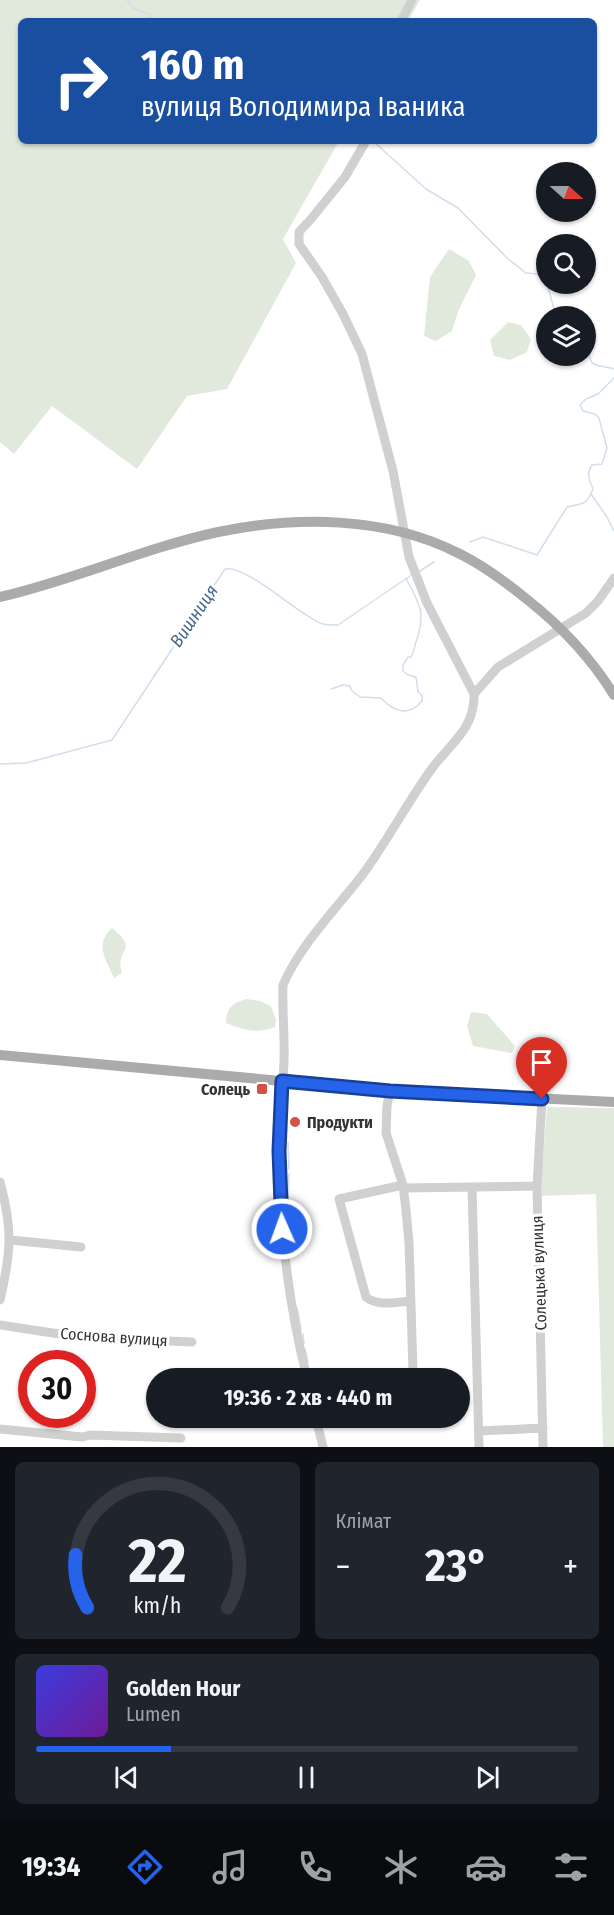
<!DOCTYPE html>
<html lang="uk">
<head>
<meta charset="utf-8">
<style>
  body { margin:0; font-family:"Fira Sans Condensed",sans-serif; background:#20242c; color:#f1f3f6; height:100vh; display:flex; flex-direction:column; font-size:22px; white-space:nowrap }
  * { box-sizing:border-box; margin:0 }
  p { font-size:20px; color:#9ea1a6 }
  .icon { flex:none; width:33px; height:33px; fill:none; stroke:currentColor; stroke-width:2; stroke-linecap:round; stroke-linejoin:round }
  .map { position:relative; height:1447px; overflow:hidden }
  .details { display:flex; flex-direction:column; gap:15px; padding:15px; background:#0d0f14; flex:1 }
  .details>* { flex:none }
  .guide { position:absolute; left:18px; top:18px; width:579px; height:126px; border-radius:9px; box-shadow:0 2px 4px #0004; background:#1a4fa0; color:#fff; overflow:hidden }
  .needle { width:39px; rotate:111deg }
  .tools { position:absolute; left:536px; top:162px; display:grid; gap:12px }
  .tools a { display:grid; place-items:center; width:60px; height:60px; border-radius:50%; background:#171b24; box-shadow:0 2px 4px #0004; font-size:30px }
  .speed { position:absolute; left:18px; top:1350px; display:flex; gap:12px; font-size:30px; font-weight:700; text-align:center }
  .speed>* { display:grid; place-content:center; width:78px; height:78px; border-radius:50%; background:#171b24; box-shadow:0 2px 4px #0004; line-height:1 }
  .speed .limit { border:9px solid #d22; background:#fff; color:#111 }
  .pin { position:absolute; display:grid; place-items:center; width:51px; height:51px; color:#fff; margin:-62px -26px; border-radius:50% 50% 50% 0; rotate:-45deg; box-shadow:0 0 6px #0007 }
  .pin .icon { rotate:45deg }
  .me { position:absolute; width:66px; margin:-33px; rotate:358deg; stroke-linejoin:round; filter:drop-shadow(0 0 4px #0008) }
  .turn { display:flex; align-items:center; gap:21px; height:126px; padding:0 24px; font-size:27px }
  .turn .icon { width:78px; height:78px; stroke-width:2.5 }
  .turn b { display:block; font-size:42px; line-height:51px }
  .big { font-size:45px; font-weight:700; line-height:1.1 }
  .details .widget { flex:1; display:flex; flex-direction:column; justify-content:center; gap:9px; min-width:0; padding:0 21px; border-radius:9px; background:#20242c }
  .details .dial { align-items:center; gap:0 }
  .dial svg { height:156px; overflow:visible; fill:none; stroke:#363941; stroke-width:7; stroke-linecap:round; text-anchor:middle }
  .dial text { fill:#f1f3f6; stroke:none }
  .song { display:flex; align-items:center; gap:18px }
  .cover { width:72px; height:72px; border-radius:9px; background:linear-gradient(135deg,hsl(240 70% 55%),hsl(280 70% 35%)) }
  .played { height:6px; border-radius:3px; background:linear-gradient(90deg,#2563eb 25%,#363941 25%) }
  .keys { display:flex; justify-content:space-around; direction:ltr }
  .heat { display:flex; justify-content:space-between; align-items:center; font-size:33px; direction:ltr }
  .details .tiles { flex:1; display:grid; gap:15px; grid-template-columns:1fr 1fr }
  .widget:last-child { grid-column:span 2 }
  .trip { position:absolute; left:146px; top:1368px; width:324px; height:60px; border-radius:30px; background:#171b24; box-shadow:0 2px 4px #0004; font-weight:700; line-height:60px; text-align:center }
  .menu { display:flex; height:96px; justify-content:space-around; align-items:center; background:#090b0e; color:#9ea1a6 }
  .menu .icon { width:42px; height:42px }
  .menu .current { color:#2563eb }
  .menu b { font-size:27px; color:#f1f3f6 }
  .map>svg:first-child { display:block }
  .green { fill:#e1e9dd }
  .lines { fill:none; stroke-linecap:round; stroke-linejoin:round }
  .stream { stroke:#d2deeb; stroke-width:1.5 }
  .minor { stroke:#d0d0d0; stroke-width:9 }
  .major { stroke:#ababab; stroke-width:10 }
  .route-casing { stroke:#184099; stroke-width:15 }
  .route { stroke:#2563eb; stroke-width:10 }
  .poi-dot { fill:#d75048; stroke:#fff; stroke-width:2 }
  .labels { text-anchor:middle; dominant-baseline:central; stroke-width:6; stroke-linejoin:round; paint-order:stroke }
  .poi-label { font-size:16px; font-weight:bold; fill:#333; stroke:#fff; text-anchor:end }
  .street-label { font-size:16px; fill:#333; stroke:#fff }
  .water-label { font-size:18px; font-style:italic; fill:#47698f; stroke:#fff }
</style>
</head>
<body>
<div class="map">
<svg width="614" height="1447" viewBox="0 0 614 1447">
  <rect width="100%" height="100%" fill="#fff"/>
  <!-- green -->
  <path class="green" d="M 0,0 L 420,0 L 408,21 L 21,21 L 21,141 L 339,141 L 283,239 L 296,263 L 227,389 L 187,396 L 137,469 L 52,406 L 14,454 L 0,442 Z
    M 449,249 L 469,261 L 476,275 L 459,309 L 452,331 L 436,341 L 424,336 L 430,277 Z
    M 508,322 L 521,325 L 531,339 L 527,352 L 510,360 L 494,356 L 490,340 Z
    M 112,928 C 141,952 114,948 122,973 L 114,978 C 106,959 94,945 112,928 Z
    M 247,999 L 260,1001 L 271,1006 L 276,1020 L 275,1027 C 258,1034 243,1030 226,1023 C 227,1007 232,1003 247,999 Z
    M 471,1012 L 487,1014 L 515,1046 L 512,1053 L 473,1046 L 467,1026 Z
    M 547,1107 L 614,1108 L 614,1447 L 603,1447 L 596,1194 L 540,1196 Z"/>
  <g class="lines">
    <!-- stream -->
    <path class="stream" d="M 127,0 L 133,8 L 149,14 L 153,21
      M 373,141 L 426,189 L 458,208 L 507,258 L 526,273 L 538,274 L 546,282
      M 547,284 L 556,316
      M 585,351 L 588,352 L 592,363 C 601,368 606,366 614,369
      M 591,494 L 607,517 L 614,531
      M 470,542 L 483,537 L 537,555 L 567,507 C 583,503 586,506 593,489 C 589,479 586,475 592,465 L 602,464 L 607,448 L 599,418 L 595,414 L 583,411 L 580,405 L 586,399 L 598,394 L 614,378
      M 420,571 L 434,562
      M 331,689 L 343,685 L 350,686 L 351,690 L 360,697 L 381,698 C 394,712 409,717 422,701 L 422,695 L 418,692 L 416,677 L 408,675 L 403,671 L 403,665 L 408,657 L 411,657 C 415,651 414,646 417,639 C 426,610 419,605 406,578
      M 0,764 L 26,763 L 112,740 L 225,569 C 246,564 301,617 323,624 C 327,625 333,625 338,625 L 413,574
      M 288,1142 L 289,1169
      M 288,1207 L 289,1174
      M 288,1212 L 288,1225
      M 288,1231 L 288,1239
      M 297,1308 L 301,1329
      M 303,1334 L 304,1343
      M 305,1349 L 308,1362
      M 321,1418 L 322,1425"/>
    <!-- minor -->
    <path class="minor" d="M 401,21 L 412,0
      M 474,694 L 498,667 L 586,613 L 598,601 L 614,578
      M 390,1091 L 387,1106 L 386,1133 L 403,1185 L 406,1210 L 409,1243 L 413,1370
      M 542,1099 L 537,1186 L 543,1447
      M 0,1182 C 13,1230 11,1252 0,1300
      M 403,1185 L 339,1199 L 366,1297 C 378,1307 397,1302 411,1301
      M 472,1187 L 479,1447
      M 403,1188 L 537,1186
      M 10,1240 L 81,1247
      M 0,1325 L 79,1337 L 192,1342
      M 307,1378 C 287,1298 278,1218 279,1135 C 280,1111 283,1086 284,1062 C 285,1036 282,1011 283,985 C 300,945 337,908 363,874 C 388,840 408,801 433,767 C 452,742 475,728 474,694 L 427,603 L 409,557 L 393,471 L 362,354 L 343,314 L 322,277 L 299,244 L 299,232 L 311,219 L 345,177 L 366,141
      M 316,1418 L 323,1447
      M 0,1429 L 82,1437 L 90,1435 L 181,1438
      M 479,1431 L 543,1428"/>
    <!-- major -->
    <path class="major" d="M 0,597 C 74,580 144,548 218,532 C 296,516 385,516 458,553 C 483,565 507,583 529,601 C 563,628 591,658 614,695
      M 0,1055 L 390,1091 L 614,1102"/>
  </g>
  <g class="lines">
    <!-- route casing -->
    <g class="route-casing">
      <path id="route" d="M 282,1229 L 279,1151 L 282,1081 L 390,1091 L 542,1099"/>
    </g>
    <!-- route -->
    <use href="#route" class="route"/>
  </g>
  <!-- markers -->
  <g class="poi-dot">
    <rect x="256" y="1083" width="12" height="12" rx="3"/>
    <circle cx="295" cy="1122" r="6"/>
  </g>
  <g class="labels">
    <!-- poi labels -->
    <g class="poi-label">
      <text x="250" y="1089">Солець</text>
      <text x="307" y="1122" text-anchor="start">Продукти</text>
    </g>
    <!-- street labels -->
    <g class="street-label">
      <text transform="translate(539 1273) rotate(-92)">Солецька вулиця</text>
      <text transform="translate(114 1337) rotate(4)">Соснова вулиця</text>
    </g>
    <!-- water labels -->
    <g class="water-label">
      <text transform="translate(194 616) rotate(-56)">Вишниця</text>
    </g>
  </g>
</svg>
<div class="tools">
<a><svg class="needle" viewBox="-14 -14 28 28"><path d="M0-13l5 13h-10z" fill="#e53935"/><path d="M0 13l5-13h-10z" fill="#9ea1a6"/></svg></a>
<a><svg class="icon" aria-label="search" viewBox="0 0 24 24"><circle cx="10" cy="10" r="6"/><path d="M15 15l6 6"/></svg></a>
<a><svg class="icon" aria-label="layers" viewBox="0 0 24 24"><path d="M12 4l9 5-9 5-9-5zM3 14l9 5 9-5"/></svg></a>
</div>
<div class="speed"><div class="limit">30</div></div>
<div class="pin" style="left:542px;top:1099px;background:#d93025"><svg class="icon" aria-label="arrive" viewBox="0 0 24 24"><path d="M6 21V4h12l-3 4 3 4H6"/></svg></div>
<svg class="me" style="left:282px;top:1229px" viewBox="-20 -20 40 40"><circle r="17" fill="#2563eb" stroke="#fff" stroke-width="3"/><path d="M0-11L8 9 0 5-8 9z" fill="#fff"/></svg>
<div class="trip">19:36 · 2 хв · 440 m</div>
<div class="guide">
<div class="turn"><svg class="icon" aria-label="right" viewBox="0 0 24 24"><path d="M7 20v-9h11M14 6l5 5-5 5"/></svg><div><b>160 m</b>вулиця Володимира Іваника</div></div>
</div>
</div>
<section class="details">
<div class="tiles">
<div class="widget dial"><svg viewBox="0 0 100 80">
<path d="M14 69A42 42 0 1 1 86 69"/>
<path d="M14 69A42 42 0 0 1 8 42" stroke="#2563eb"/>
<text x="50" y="56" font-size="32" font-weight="700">22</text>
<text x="50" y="72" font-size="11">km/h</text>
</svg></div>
<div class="widget"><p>Клімат</p>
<div class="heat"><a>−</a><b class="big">23°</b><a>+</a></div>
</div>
<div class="widget">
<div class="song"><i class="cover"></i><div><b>Golden Hour</b><p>Lumen</p></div></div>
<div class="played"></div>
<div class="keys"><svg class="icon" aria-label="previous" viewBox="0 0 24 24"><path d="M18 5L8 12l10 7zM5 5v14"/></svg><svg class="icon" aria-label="pause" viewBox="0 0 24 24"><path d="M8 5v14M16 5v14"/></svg><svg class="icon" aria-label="next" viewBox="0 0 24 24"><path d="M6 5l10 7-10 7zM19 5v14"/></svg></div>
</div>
</div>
</section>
<nav class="menu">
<b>19:34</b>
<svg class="icon current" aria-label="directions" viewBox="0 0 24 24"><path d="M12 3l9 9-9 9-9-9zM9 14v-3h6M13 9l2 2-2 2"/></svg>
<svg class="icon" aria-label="music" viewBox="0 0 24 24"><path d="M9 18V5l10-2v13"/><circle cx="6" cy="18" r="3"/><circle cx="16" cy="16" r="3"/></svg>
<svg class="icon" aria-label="phone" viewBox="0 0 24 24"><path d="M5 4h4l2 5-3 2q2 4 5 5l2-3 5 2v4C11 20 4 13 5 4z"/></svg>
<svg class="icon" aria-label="climate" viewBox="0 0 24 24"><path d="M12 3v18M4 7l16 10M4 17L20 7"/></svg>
<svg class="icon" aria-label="car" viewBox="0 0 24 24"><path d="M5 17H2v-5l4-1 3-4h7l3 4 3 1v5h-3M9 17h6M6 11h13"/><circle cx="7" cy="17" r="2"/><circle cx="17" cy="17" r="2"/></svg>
<svg class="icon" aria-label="filters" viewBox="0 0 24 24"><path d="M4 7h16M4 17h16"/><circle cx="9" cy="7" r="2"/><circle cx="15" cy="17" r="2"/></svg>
</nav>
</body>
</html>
